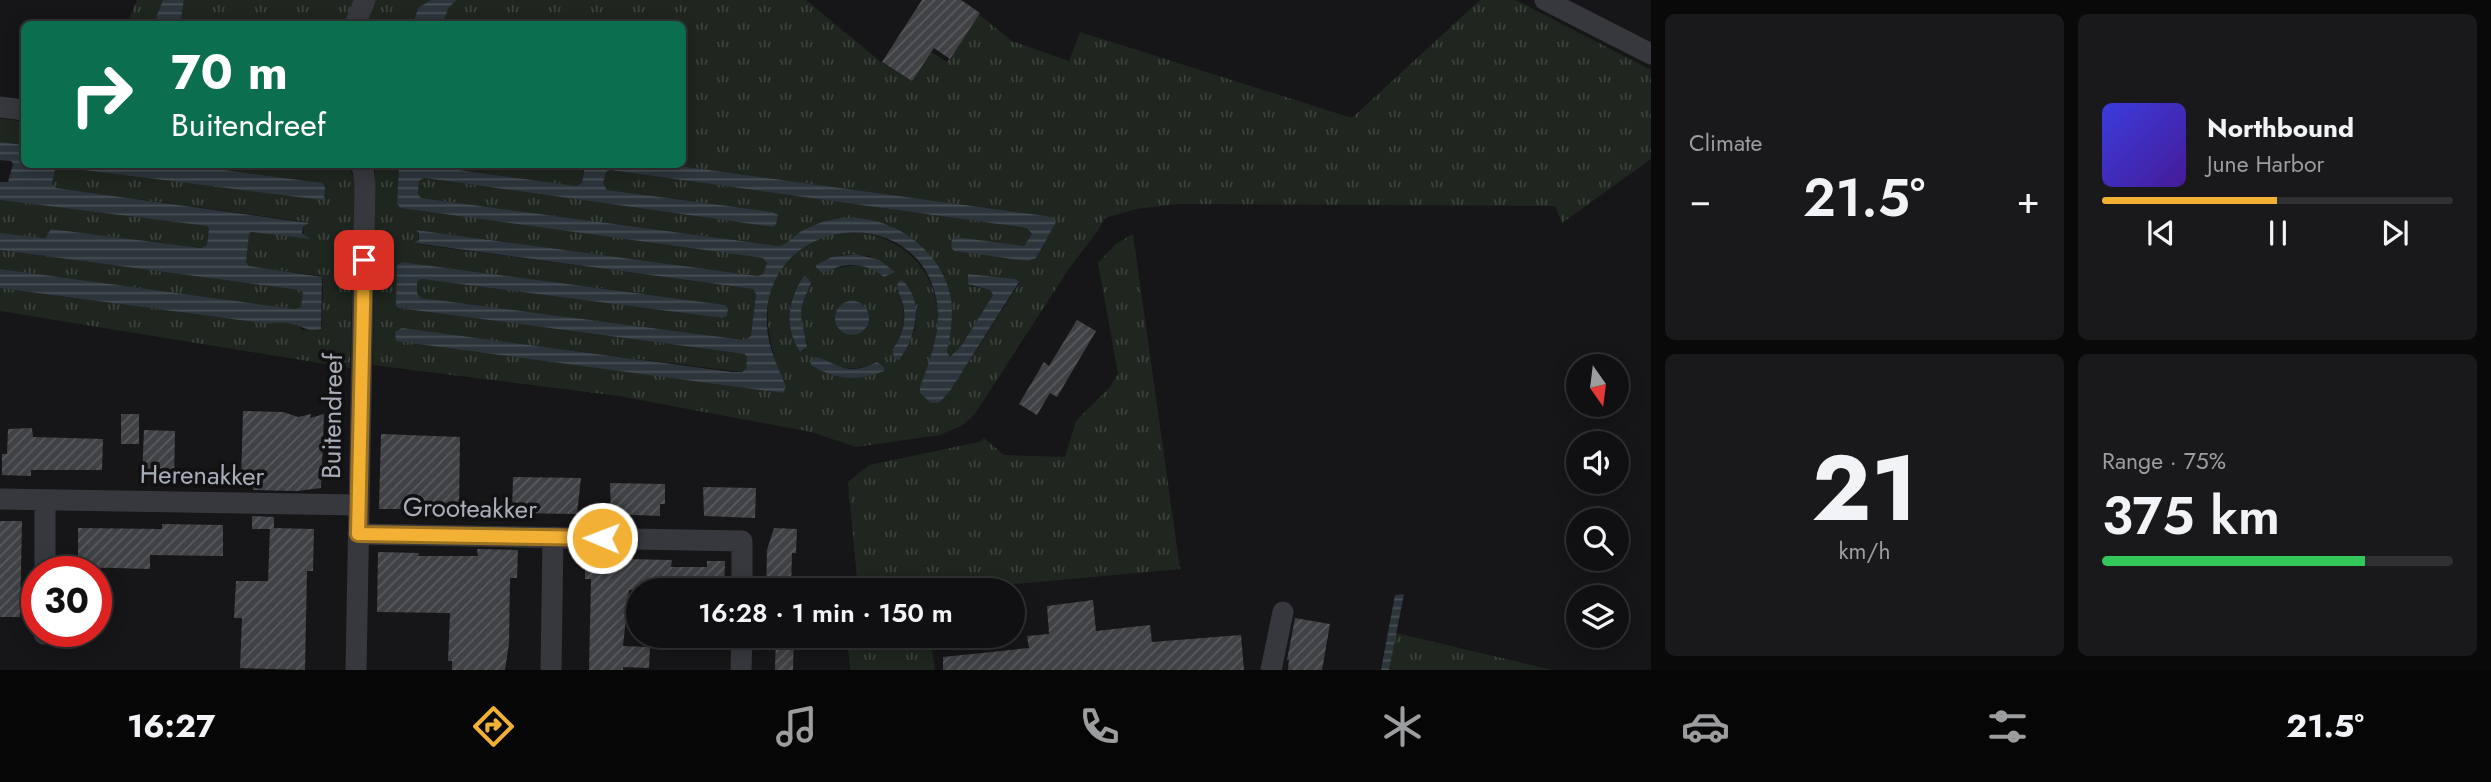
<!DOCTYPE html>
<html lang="en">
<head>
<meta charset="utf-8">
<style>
  body { margin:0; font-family:Jost,sans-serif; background:#19191b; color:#f1f3f6; height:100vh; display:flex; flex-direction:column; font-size:26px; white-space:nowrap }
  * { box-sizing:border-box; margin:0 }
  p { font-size:23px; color:#9c9d9f }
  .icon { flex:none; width:38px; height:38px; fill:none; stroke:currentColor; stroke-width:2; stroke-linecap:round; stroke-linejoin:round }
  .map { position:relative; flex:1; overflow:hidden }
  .sheet { display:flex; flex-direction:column; gap:14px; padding:14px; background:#09090a; width:840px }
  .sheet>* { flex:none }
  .banner { position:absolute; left:21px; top:21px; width:665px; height:147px; border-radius:10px; box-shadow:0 4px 18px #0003,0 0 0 2px #303032; background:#0b6e4f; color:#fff; overflow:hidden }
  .needle { width:46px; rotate:166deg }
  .fabs { position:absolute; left:1566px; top:354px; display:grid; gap:14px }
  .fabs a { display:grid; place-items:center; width:63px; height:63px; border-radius:50%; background:#101012; box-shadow:0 4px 18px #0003,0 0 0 2px #303032; font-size:35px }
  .speed { position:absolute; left:21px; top:556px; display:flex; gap:14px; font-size:35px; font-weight:700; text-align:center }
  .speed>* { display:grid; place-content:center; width:91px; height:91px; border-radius:50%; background:#101012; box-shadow:0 4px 18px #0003,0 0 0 2px #303032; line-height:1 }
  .speed .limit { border:10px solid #d22; background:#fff; color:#111 }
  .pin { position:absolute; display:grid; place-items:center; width:60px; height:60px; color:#fff; margin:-30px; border-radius:14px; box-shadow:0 4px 10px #0006 }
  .me { position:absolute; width:77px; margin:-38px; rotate:271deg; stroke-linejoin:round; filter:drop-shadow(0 0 5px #0008) }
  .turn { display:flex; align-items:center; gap:24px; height:147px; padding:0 35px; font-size:32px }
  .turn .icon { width:91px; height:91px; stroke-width:2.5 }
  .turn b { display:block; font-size:49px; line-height:60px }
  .big { font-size:52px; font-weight:600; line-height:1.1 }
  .sheet .card { flex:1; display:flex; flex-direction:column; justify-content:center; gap:10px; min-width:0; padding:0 24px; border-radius:10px; background:#19191b }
  .sheet .dial { align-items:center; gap:0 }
  .dial b { font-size:91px; line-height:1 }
  .song { display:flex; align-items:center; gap:21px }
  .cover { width:84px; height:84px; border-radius:10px; background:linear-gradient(135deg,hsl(240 70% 55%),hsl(260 70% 35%)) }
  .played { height:7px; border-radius:4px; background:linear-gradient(90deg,#f2b134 50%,#303032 50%) }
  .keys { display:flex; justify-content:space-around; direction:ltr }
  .heat { display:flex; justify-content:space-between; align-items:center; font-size:38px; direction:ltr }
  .charge { height:10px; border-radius:5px; background:linear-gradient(90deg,#34c759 75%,#303032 0) }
  .sheet .tiles { flex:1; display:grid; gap:14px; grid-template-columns:repeat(2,1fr) }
  .trip { position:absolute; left:626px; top:578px; width:399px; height:70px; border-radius:35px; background:#101012; box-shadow:0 4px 18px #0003,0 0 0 2px #303032; font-weight:600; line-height:70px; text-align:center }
  .tab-bar { display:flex; height:112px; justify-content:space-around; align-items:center; background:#060607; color:#9c9d9f }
  .tab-bar .icon { width:49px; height:49px }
  .tab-bar .on { color:#f2b134 }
  .tab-bar b { font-size:32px; color:#f1f3f6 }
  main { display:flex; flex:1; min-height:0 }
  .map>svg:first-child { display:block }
  .grass { fill:url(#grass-tufts); fill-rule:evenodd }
  .water { fill:url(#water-rules) }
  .building { fill:url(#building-hatch) }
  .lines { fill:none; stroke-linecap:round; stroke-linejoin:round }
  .street { stroke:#37383d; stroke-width:21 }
  .route-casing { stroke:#9d7322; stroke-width:18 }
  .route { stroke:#f2b134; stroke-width:12 }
  .labels { text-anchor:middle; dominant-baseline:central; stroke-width:7; stroke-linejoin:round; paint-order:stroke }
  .street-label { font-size:26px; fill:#a8adb8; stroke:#111113 }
</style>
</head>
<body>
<main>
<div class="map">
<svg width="1651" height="670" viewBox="0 0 1651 670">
  <defs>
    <pattern id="grass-tufts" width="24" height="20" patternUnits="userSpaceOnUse" patternTransform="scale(1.75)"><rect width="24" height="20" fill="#1e261f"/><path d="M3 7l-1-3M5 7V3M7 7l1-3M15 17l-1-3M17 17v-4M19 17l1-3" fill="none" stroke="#3c433d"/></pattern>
    <pattern id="water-rules" width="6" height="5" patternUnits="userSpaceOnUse" patternTransform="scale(1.75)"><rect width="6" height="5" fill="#2c353c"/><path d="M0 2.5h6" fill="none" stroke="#485056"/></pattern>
    <pattern id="building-hatch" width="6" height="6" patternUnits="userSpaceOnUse" patternTransform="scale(1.75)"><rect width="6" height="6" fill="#404145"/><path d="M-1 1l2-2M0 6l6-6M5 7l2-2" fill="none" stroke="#595a5e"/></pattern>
  </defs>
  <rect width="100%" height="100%" fill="#161618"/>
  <!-- grass -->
  <path class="grass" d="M 137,0 L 163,0 L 157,15 L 156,24 L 127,24 Z
    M 184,0 L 356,0 L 345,24 L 180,24 Z
    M 375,0 L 431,0 L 418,8 L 413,24 L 365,24 Z
    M 457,0 L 806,0 L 881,62 L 908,79 L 927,49 L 947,62 L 977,13 L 1012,41 L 1069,61 L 1080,32 L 1352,118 L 1480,0 L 1516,0 L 1651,70 L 1651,159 L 1562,223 L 1555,206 L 1179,204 L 1136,209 L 1105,218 L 1097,232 L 1070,267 L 974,415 L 961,426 L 940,435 L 856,447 L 811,432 L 619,396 L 373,365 L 375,165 L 399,165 L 397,204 L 764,258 L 767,263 L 763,274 L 758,276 L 417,230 L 419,236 L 416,244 L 753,289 L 756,294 L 751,336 L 744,340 L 421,298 L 417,293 L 417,282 L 421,279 L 722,318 L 727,316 L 728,308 L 725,305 L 402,262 L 398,308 L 745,354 L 747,357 L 746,369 L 742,372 L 399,329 L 783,393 C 777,360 762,330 770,295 C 790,207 917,214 936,300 C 940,318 936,340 931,358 C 927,370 921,381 920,393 L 940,402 L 950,391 L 1019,284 L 1016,279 L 968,274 L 971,286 L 990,290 L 993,295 L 961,346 L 950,357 L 947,352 C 961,293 940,243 881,222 L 778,246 L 421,198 L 418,194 L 419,181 L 424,178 L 440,180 L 773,227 L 776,224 L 776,213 L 773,212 L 607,190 L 603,183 L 606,172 L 610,170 L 1027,228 L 1032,234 L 1025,246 L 952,249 L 1028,261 L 1036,258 L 1056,222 L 1052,217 L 1046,216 L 672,165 L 682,164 L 682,24 L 442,24 L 449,7 ZM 848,254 L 870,256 L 884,276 C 866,262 845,264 825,272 L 832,257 ZM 799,284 L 809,287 C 799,306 798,324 807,343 L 803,352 C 789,326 783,311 799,284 ZM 897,290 L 910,290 C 921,321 918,337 894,358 L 892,350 C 907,332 907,311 897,290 ZM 853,301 L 866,327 L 859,333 L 852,335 L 837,311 L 843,304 ZM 819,358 C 838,370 856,372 877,362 L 883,371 C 864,379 848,380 828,374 Z
    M 0,118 L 24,122 L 24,145 L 0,142 Z
    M 178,165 L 348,166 L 355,180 L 350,368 L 0,311 L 0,288 L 261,323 L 283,322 L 294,324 L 303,330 L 322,327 L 323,279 L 320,276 L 249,266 L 246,262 L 249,235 L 251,232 L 304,235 L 303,228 L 307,222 L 55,188 L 52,185 L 55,170 L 60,167 L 320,182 Z
    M 422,165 L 571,165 L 583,168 L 582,183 L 576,186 Z
    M 0,200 L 207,226 L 209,229 L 207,245 L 202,248 L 51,229 L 45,238 L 0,233 Z
    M 1133,234 L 1180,569 L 951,590 L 858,590 L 848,482 L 869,465 L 979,442 L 984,438 L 1004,455 L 1065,457 L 1076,421 L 1110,387 L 1118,374 L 1098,263 L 1116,244 Z
    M 0,250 L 299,290 L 303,292 L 303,304 L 299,309 L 295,309 L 0,269 Z
    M 1396,633 L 1552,670 L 1389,670 Z
    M 847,635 L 930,635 L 935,670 L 850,670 Z"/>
  <!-- water -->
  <path class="water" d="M 163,0 L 184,0 L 180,24 L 156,24 L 157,15 Z
    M 431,0 L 457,0 L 449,7 L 442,24 L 413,24 L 418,8 Z
    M 0,142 L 24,145 L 24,164 L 178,164 L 323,183 L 325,188 L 324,199 L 322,200 L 61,167 L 55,170 L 52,184 L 56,188 L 309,223 L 303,227 L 302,233 L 310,239 L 251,232 L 249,235 L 246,262 L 249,266 L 322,277 L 321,329 C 308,333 299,324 286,323 C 278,322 270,324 261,323 L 0,288 L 0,269 L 295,309 L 301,307 L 303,292 L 299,290 L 0,250 L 0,233 L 45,238 L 51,229 L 201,248 L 207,245 L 209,229 L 207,226 L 0,200 L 0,182 L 8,182 L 13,164 L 11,161 L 0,160 Z
    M 399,165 L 422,165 L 576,186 L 582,183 L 584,170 L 581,167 L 571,165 L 672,165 L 1046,216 L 1052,217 L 1056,222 L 1036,258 L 1028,261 L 954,251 L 951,247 L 952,239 L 956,237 L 1024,246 L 1032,234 L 1027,228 L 610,170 L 606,172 L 603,183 L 607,190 L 773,212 L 778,215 L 776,224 L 773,227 L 440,180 L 424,178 L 419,181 L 418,194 L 421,198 L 778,246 C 787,245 793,237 800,232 C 811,226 823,221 835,219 C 885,211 938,244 950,294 C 954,313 951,334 947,352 L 950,357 L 961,346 L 993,295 L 990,290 L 968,284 L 968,274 L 1016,279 L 1019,282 L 950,391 L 940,402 L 931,403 L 920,393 L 920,387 C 930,360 941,332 937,303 C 921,199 761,213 767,326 C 768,347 778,367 786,387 L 783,393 L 396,341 L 395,332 L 402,328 L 732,372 L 742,372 L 746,369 L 747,357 L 745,354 L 398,308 L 396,305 L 397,265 L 402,262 L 725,305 L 728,308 L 727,316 L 722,318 L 421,279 L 417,282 L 417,293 L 421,298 L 744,340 L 751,336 L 756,294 L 753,289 L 414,243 L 419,240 L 419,233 L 416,230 L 758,276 L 763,274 L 767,263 L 763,258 L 401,208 L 397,204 Z
    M 856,254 L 879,260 L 895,272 L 884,277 C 872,267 856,263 841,266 C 836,267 831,271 825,272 C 820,273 820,271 816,267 L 816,265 L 832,257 Z
    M 804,276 L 808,278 L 811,283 C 796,314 801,316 807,347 L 800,352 C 784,326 787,301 804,276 Z
    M 902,280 C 925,301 916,337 899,360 L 894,358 L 892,350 C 902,338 907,321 903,305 C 901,296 896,291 898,282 Z
    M835 318a17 17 0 1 1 34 0a17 17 0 1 1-34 0Z
    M 816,357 C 842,365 846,377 877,362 L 884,367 L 884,371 C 858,382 835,380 811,365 L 811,360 Z
    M 1404,594 L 1389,670 L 1381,670 L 1395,595 Z"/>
  <!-- building -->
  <path class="building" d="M 922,0 L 961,0 L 980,13 L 950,59 L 934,48 L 912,81 L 882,62 Z
    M 1077,320 L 1096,331 L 1057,397 L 1050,393 L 1037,415 L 1019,404 L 1044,362 L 1049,366 Z
    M 243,411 L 283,412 L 298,417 L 311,414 L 310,418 L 324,414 L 321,488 L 297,491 L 253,490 L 253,483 L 241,483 Z
    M 121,414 L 139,414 L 139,444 L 121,444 Z
    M 32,428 L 33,437 L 103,439 L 102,470 L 31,470 L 31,476 L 2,475 L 2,454 L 7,454 L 8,429 Z
    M 144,430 L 175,431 L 174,479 L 142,478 Z
    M 381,434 L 460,437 L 459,509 L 379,509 Z
    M 513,477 L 581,478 L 577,514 L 512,513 Z
    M 610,483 L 665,484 L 665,504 L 660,504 L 660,516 L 611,514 Z
    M 703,487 L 756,488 L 755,518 L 704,516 Z
    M 252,516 L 274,517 L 274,528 L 314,529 L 313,571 L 307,571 L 305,670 L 240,668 L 242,618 L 234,618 L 236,581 L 268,581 L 270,529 L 252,529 Z
    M 0,521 L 22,521 L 20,617 L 0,617 Z
    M 162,524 L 223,525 L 223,556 L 150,555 L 150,569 L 78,567 L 78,528 L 162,529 Z
    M 774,528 L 797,529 L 796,553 L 792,553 L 791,590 L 766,590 L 767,550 Z
    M 477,549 L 518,550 L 517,578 L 510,578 L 509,643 L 505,670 L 452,670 L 452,661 L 448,661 L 450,613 L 377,612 L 378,552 L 419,553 L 418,556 L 478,556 Z
    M 585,551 L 626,552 L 625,559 L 672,560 L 671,567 L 707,567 L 707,561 L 725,561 L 724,590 L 629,590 L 623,646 L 650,647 L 649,668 L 623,667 L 623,670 L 589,670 L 591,579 L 585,579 Z
    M 1093,600 L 1096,631 L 1150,625 L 1152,642 L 1241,635 L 1244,670 L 943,670 L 943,657 L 1029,648 L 1027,636 L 1049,634 L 1047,606 Z
    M 1295,618 L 1330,624 L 1322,670 L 1288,670 L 1289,660 L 1287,660 Z
    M 776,635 L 794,635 L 793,670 L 775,670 Z"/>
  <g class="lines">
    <!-- street -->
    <path class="street" d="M 1545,0 L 1651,54
      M 355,24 L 365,0
      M 0,107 L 24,110
      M 0,499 L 358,505
      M 358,534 L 742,541 L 742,590
      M 45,572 L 45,500
      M 44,634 L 44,632
      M 356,670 L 365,184 L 363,169 L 360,164
      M 551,670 L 553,537
      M 741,670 L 742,635
      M 1271,670 L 1283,612"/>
  </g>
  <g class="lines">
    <!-- route casing -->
    <g class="route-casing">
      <path id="route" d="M 364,260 L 358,534 L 602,538"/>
    </g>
    <!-- route -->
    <use href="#route" class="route"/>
  </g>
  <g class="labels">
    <!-- street labels -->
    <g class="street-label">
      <text transform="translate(332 416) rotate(-89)">Buitendreef</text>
      <text transform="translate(202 475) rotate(1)">Herenakker</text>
      <text transform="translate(470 508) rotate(1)">Grooteakker</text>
    </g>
  </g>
</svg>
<div class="fabs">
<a><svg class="needle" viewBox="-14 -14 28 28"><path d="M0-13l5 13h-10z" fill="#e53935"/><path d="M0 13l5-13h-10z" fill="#9c9d9f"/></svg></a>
<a><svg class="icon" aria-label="sound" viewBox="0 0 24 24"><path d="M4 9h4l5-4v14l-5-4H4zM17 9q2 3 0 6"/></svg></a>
<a><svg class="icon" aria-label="search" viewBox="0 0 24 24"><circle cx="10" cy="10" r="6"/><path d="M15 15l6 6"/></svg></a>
<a><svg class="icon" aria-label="layers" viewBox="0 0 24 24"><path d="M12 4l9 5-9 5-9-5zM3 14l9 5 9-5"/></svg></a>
</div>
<div class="speed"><div class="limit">30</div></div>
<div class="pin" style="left:364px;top:260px;background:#d93025"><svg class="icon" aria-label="arrive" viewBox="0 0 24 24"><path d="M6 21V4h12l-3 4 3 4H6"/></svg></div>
<svg class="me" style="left:602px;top:538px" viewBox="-20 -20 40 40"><circle r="17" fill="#f2b134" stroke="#fff" stroke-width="3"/><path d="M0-11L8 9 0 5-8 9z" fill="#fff"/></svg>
<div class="trip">16:28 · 1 min · 150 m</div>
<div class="banner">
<div class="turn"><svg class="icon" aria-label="right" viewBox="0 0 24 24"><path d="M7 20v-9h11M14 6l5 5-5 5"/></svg><div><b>70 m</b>Buitendreef</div></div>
</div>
</div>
<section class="sheet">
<div class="tiles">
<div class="card"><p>Climate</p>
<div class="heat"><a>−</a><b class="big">21.5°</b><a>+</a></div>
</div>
<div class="card">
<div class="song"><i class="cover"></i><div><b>Northbound</b><p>June Harbor</p></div></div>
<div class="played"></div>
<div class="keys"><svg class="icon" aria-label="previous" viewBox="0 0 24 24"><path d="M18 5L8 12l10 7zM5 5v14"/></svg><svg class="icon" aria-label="pause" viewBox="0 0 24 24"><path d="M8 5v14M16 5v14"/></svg><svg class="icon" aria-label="next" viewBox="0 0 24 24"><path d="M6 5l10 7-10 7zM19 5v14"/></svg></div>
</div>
<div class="card dial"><b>21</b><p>km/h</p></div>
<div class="card"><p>Range · 75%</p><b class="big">375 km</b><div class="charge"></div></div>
</div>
</section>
</main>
<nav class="tab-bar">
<b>16:27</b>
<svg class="icon on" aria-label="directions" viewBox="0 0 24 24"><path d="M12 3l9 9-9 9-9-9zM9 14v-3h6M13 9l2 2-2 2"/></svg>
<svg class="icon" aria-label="music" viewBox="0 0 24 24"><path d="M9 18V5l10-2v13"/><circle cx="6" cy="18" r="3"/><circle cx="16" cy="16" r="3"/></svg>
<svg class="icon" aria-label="phone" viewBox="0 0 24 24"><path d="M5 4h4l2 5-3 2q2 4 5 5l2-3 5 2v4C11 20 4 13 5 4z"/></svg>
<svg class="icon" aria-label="climate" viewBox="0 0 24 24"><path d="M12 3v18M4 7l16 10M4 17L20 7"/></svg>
<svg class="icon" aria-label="car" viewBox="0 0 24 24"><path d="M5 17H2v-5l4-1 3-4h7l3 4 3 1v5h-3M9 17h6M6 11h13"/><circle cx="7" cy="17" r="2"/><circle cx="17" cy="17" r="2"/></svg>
<svg class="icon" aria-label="filters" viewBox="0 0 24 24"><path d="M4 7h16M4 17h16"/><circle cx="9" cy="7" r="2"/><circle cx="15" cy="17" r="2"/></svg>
<b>21.5°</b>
</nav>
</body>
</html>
